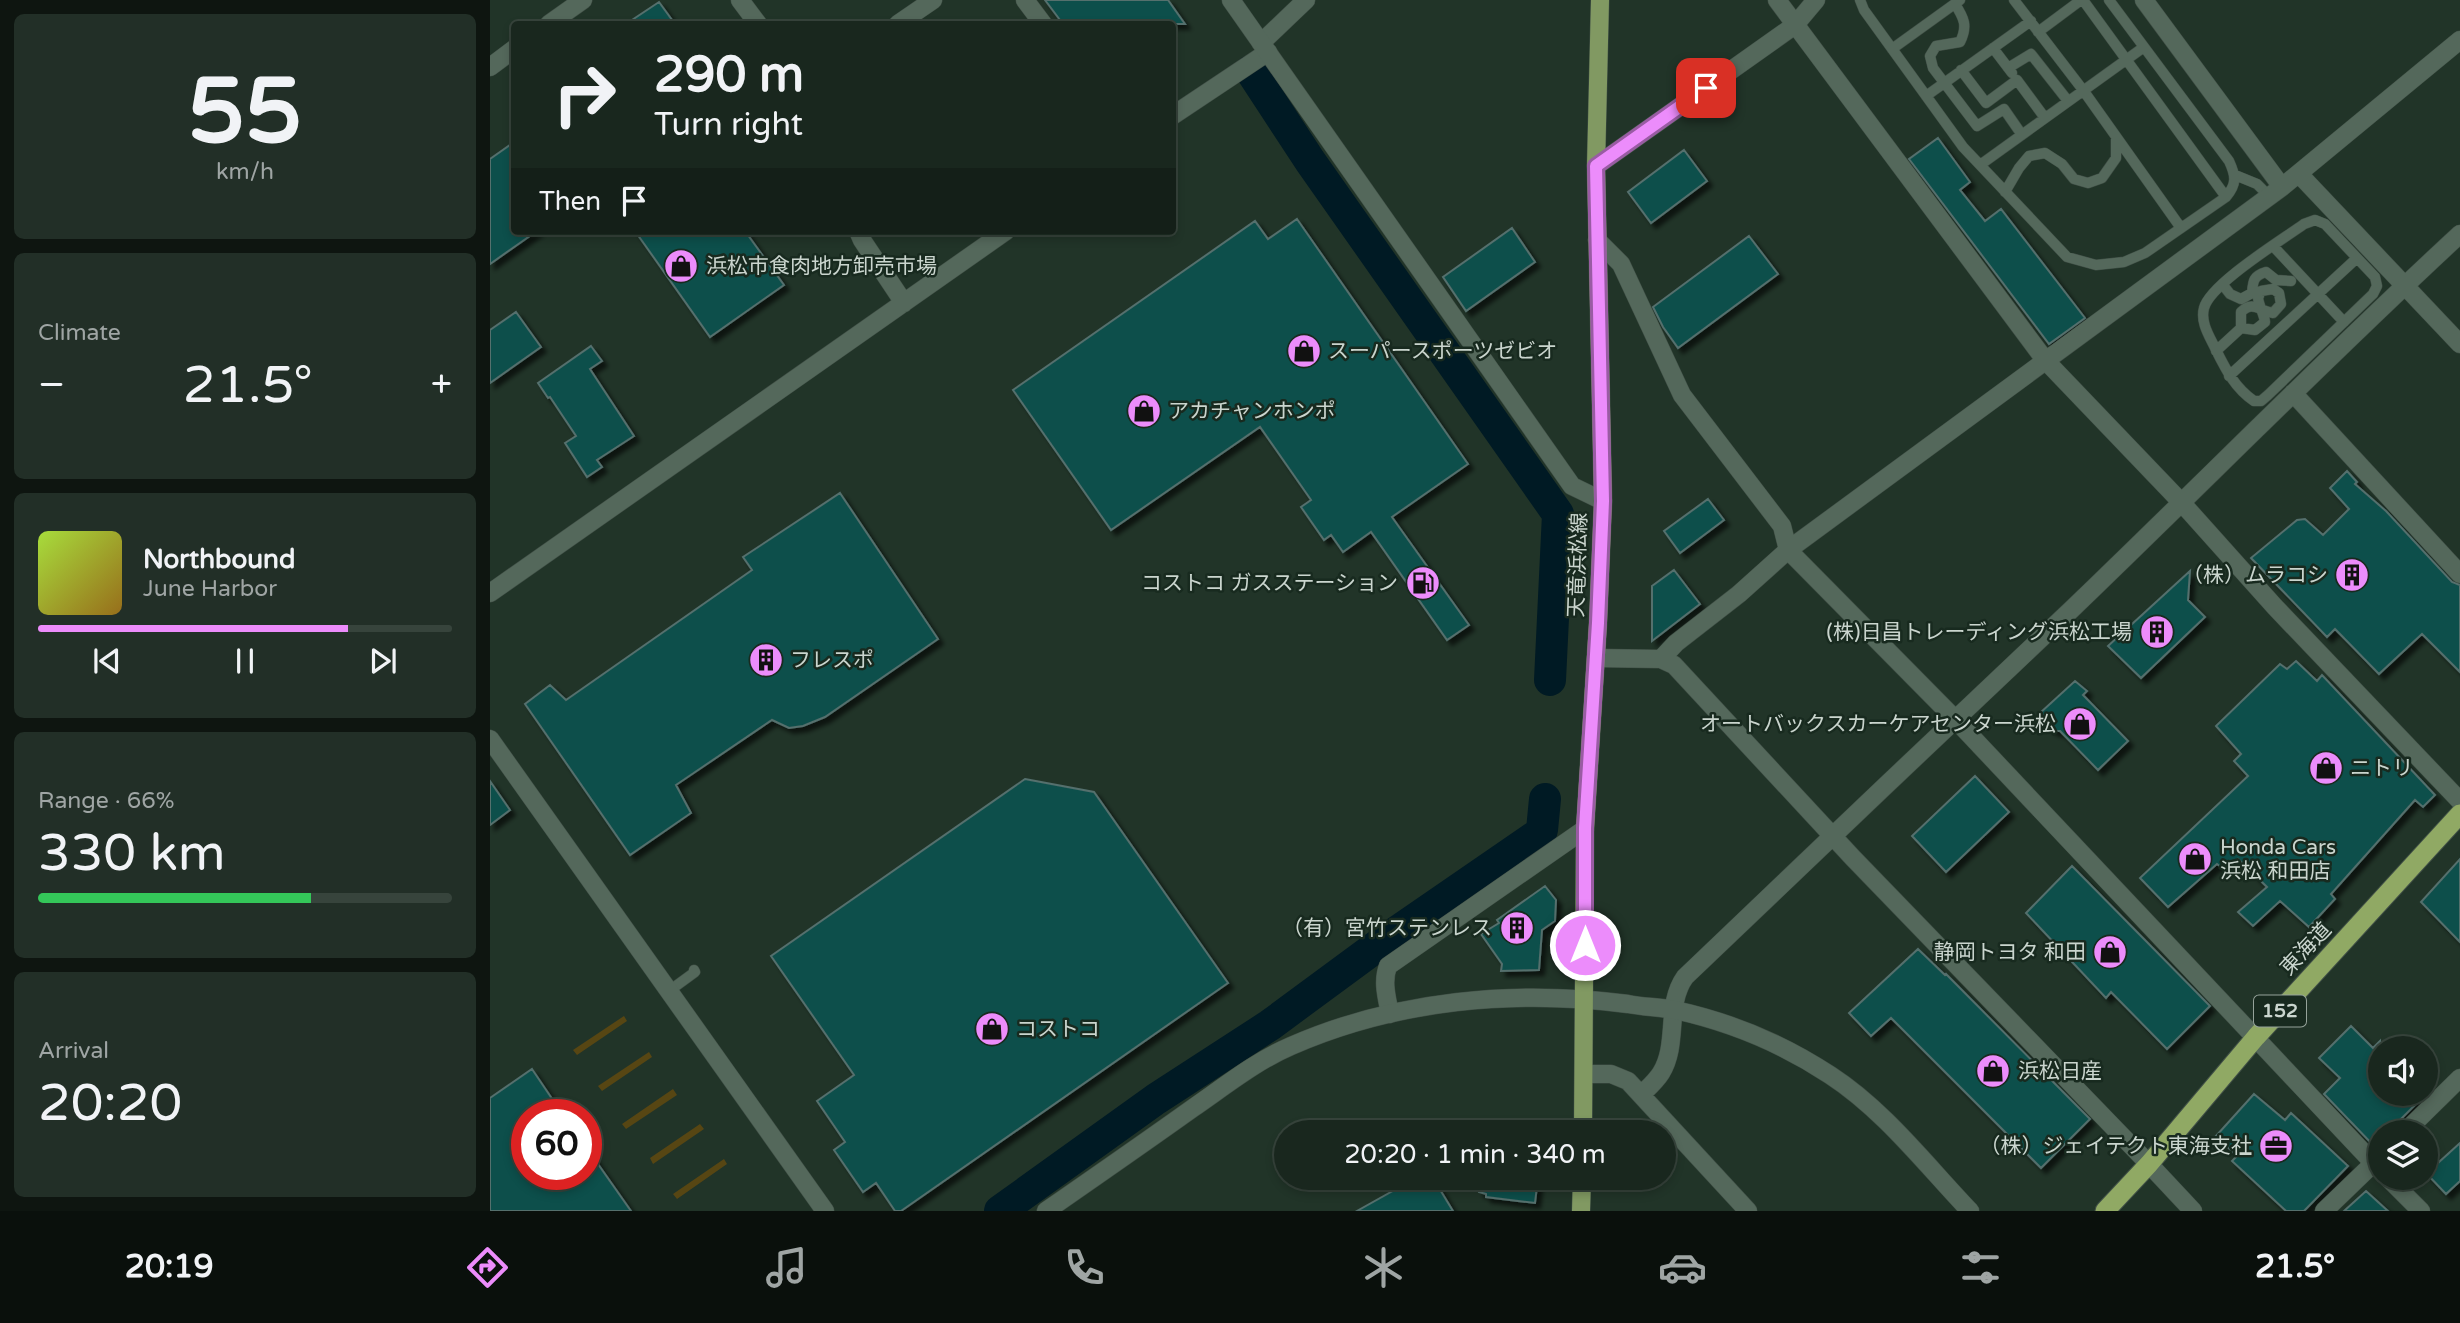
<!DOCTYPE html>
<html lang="en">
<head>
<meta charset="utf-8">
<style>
  body { margin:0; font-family:"Varela Round","Noto Sans JP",sans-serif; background:#222f27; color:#f1f3f6; height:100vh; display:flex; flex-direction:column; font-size:26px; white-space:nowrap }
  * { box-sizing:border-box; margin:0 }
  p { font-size:23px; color:#9fa5a4 }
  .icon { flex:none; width:38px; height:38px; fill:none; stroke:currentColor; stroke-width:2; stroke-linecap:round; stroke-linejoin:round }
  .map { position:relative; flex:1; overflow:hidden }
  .side { display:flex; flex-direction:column; gap:14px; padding:14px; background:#0e1510; width:490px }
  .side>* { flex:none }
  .guide { position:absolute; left:21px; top:21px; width:665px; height:214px; border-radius:7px; box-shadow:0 4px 10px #0003,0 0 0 2px #37443c; background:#19271e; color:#f1f3f6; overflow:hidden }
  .buttons { position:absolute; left:1878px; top:1036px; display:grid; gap:14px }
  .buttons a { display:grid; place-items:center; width:70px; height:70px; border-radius:50%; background:#19271e; box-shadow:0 4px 10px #0003,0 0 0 2px #37443c; font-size:35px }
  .speed { position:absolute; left:21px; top:1099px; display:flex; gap:14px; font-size:35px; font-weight:700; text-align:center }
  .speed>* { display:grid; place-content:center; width:91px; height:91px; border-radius:50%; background:#19271e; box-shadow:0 4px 10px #0003,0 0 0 2px #37443c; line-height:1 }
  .speed .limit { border:10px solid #d22; background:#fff; color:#111 }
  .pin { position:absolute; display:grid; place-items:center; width:60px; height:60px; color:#fff; margin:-30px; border-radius:14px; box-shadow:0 4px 10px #0006 }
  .me { position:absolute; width:77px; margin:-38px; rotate:0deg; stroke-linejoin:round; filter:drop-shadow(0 0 5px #0008) }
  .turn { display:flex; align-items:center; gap:24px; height:147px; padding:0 28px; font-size:32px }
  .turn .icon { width:91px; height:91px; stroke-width:2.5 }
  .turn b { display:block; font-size:49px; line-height:60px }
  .then { display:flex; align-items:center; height:66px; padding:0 28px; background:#0003; gap:14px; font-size:26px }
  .big { font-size:52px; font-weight:600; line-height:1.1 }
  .side .widget { flex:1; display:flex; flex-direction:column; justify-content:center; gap:10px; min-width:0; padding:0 24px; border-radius:10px; background:#222f27 }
  .side .dial { align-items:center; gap:0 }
  .dial b { font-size:91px; line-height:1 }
  .song { display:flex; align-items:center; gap:21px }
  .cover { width:84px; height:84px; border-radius:10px; background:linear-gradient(135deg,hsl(80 70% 55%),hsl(40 70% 35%)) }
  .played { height:7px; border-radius:4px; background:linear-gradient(90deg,#ec8cfb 75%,#37443c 75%) }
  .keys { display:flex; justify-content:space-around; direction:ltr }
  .heat { display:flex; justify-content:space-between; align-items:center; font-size:38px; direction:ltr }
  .charge { height:10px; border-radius:5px; background:linear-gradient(90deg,#34c759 66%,#37443c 0) }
  .trip { position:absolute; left:784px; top:1120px; width:402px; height:70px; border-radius:35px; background:#19271e; box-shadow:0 4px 10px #0003,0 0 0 2px #37443c; font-weight:600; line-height:70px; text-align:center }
  .dock { display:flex; height:112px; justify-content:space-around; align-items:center; background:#0a100c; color:#9fa5a4 }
  .dock .icon { width:49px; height:49px }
  .dock .on { color:#ec8cfb }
  .dock b { font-size:32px; color:#f1f3f6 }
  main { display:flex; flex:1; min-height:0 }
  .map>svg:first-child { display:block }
  .green { fill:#574613 }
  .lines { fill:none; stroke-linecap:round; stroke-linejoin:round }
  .river { stroke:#001a24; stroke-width:32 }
  .building { fill:#10504c; stroke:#546f6d; stroke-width:2; filter:url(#shadow) }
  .service-casing { stroke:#404f46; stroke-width:11 }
  .minor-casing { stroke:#404f46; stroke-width:19 }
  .tertiary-casing { stroke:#404f46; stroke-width:19 }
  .primary-casing { stroke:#404f46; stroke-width:19 }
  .trunk-casing { stroke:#404f46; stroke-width:21 }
  .service { stroke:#54685b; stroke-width:10 }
  .minor { stroke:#54685b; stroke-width:18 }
  .tertiary { stroke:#54685b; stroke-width:18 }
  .primary { stroke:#819962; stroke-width:18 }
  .trunk { stroke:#90a964; stroke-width:19 }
  .route-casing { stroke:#995ba3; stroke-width:18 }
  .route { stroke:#ec8cfb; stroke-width:12 }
  .labels { text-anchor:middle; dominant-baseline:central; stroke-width:5; stroke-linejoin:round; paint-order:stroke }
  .shield { fill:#182a1f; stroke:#95a29a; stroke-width:2 }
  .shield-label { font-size:19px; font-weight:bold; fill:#cad5ce }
  .poi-label { font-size:21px; fill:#cad5ce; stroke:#182a1f; text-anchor:start }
  .street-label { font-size:21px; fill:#cad5ce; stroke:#182a1f }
</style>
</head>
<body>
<main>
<section class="side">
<div class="widget dial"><b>55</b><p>km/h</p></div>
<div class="widget"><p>Climate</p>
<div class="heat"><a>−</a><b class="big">21.5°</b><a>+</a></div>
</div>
<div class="widget">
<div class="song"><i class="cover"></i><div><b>Northbound</b><p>June Harbor</p></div></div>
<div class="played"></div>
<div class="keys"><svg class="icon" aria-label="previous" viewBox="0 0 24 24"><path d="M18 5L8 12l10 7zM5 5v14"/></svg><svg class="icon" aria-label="pause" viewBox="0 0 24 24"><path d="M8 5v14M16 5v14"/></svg><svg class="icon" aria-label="next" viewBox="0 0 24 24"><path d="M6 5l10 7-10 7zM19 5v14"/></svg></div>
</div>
<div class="widget"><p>Range · 66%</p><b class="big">330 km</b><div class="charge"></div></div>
<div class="widget"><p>Arrival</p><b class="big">20:20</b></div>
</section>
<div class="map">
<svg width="1970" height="1211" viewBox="0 0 1970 1211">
  <defs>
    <filter id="shadow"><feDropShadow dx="5" dy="5" stdDeviation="2" flood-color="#0009"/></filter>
  </defs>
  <rect width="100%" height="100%" fill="#213428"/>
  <!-- green -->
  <path class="green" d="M 134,1016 L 137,1021 L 87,1055 L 83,1050 Z
    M 159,1052 L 162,1057 L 112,1091 L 108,1086 Z
    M 183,1089 L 187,1095 L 136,1129 L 132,1124 Z
    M 210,1124 L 214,1129 L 163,1164 L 160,1158 Z
    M 234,1159 L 237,1164 L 187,1199 L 183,1194 Z"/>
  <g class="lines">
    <!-- river -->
    <path class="river" d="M 761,71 L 820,161 L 1068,514 L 1060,680
      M 510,1211 L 666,1099 L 780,1025 L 898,938 L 1049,834 L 1052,830 L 1055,799"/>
  </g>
  <!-- building -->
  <path class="building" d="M 555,0 L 678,0 L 695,24 L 573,24 Z
    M 169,2 L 185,24 L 136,24 Z
    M 1448,138 L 1480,182 L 1470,190 L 1495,221 L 1511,209 L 1595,318 L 1559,344 L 1419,159 Z
    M 24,142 L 24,231 L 47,231 L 0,264 L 0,159 Z
    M 1194,150 L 1217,181 L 1161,223 L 1138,192 Z
    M 807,219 L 978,464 L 902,517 L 979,625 L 957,640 L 881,532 L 853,552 L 841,535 L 834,540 L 811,507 L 821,500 L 770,427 L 621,530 L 523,390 L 765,221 L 778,239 Z
    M 1022,228 L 1045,262 L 976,311 L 953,277 Z
    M 145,231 L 255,231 L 294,285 L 220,337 Z
    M 1259,236 L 1288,274 L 1188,348 L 1173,327 L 1163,307 Z
    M 26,312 L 51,347 L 0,383 L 0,330 Z
    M 101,346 L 112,361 L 100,369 L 144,436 L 107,460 L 112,467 L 97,477 L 75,443 L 86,436 L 60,397 L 58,398 L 48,383 Z
    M 1857,471 L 1867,482 L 1865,484 L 1896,511 L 1962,582 L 1970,585 L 1970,672 L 1932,634 L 1889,674 L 1845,629 L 1837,637 L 1761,558 L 1807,520 L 1815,519 L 1833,535 L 1859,509 L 1840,488 Z
    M 350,493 L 448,639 L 335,717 L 313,726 L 299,728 L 282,720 L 186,785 L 201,813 L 140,855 L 35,704 L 60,685 L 76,700 L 262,570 L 253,557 Z
    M 1218,499 L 1234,520 L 1190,553 L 1174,531 Z
    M 1184,570 L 1210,604 L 1162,641 L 1162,586 Z
    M 1700,571 L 1698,600 L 1715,617 L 1651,678 L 1618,646 Z
    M 1806,661 L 1827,681 L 1832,675 L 1945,795 L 1933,807 L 1925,800 L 1841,894 L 1845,899 L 1819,927 L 1790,901 L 1763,926 L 1748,912 L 1777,887 L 1748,859 L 1736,871 L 1727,864 L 1678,907 L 1650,878 L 1758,776 L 1744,761 L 1751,754 L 1726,726 L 1790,664 L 1797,669 Z
    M 1585,681 L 1597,691 L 1593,695 L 1638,741 L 1608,770 L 1570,731 L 1565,731 L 1558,727 L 1560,722 L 1550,713 Z
    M 1485,776 L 1519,812 L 1456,872 L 1422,836 Z
    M 535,779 L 604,792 L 738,983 L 411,1211 L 405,1211 L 386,1183 L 373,1192 L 344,1150 L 355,1142 L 327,1101 L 364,1075 L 281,956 Z
    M 0,781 L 20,810 L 0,825 Z
    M 1970,859 L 1970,942 L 1931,902 Z
    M 1582,866 L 1720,1006 L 1677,1049 L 1621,992 L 1616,998 L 1536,913 Z
    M 1055,886 L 1066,900 L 1065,921 L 1052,930 L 1049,970 L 1011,971 L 1012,964 L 991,934 L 1009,923 L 1007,920 Z
    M 1428,949 L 1455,975 L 1456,974 L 1600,1119 L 1551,1168 L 1401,1018 L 1381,1036 L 1359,1013 Z
    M 1861,1026 L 1883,1048 L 1890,1041 L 1890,1094 L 1936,1094 L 1898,1132 L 1890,1132 L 1890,1140 L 1884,1146 L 1834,1094 L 1850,1078 L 1829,1058 Z
    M 42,1069 L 73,1115 L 37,1115 L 37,1174 L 96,1174 L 96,1147 L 141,1211 L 0,1211 L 0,1098 Z
    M 1764,1094 L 1795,1120 L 1801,1113 L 1858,1166 L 1814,1211 L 1796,1211 L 1742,1161 L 1747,1156 L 1726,1136 Z
    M 1970,1143 L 1970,1181 L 1956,1194 L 1936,1173 L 1936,1148 L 1949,1162 Z
    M 926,1178 L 943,1178 L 963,1211 L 867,1211 Z
    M 991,1178 L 1048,1178 L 1045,1203 L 996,1197 L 996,1194 L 989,1192 Z
    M 1876,1191 L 1898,1211 L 1854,1211 Z"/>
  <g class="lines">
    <!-- service casing -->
    <g class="service-casing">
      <path id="service" d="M 1370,0 L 1374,10 L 1473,147 L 1577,257 L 1606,265 L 1634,262 L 1655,253 L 1736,197 C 1747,184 1746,176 1739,161 L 1619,0
        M 1524,0 L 1593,90 L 1691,228
        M 1593,0 L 1736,197
        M 1465,4 C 1474,18 1478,26 1470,42 L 1446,46 L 1440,56 L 1443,68 L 1487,126 L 1514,109 L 1532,135
        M 1548,32 L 1591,0
        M 1503,48 L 1522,73
        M 1402,49 L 1470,0
        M 1518,68 L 1541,54 L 1578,101
        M 1471,70 L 1496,103 L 1527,80 L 1555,118
        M 1436,96 L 1541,21
        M 1490,165 L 1654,47
        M 1745,175 L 1767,184 L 1779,196
        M 1515,192 L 1529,168 L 1539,156 L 1555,153 L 1572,164 L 1584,179 L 1598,183 L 1612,178 L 1626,158 L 1626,137
        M 1825,220 L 1835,224 L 1885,277 L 1887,286 L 1883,294 L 1778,395 L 1771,401 L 1764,401 C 1745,388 1736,370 1726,350 C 1720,337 1710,323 1714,308 C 1720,284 1792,240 1814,224 Z
        M 1783,246 L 1854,322
        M 1733,285 L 1740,294 L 1751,299 L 1762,293 C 1763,281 1763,276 1776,272 L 1786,280 L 1801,281
        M 1726,351 L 1751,328 L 1751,312 C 1763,300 1769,311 1783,313 L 1791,304 L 1789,293 L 1783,289 L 1771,291 L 1768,298 C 1769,306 1774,314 1775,322 L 1765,330 L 1751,328
        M 1739,376 L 1867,258
        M 179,991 L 205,972 L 204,970"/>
    </g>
    <!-- minor casing -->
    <g class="minor-casing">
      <path id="minor" d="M 250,0 L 268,24
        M 535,0 L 553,24
        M 1287,0 L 1555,360 L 1691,502 L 1785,607 L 1970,801
        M 1654,0 L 1792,187
        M 59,24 L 93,0
        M 408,24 L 443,0
        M 771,43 L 816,0
        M 0,67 L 24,49
        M 682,116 L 778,52
        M 1106,166 L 1305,25 L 1326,0
        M 1809,174 L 1970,344
        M 368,231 L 372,240 L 414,303
        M 1107,240 L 1131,264 L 1192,395 L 1292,526 L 1298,550 L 1464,718 L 1890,1170
        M 1803,393 L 1970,574
        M 0,593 L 516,231
        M 1106,658 L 1171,659 L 1186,643 L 1249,594 L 1298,550 L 1792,187 L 1970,40
        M 1171,659 L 1184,665 L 1363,858 L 1659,1164
        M 900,1014 C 897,998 892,982 898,966 L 1095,829
        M 1095,1074 L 1121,1074 L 1138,1081 L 1258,1211
        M 1152,1094 C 1158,1088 1166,1081 1171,1073 C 1189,1044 1175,1005 1195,977 C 1323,854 1453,731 1582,609 C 1712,484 1838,356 1970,234
        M 1915,1132 L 1970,1078
        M 1898,1178 L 1931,1211
        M 1834,1211 L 1890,1157"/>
    </g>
    <!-- tertiary casing -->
    <g class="tertiary-casing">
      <path id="tertiary" d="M 741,0 L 1082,486 L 1113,501
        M 0,739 L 335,1211
        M 1659,1164 L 1703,1211
        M 556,1211 C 605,1177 654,1143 703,1108 C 735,1086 766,1061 801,1046 C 906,1000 1025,989 1138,1004 C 1153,1007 1169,1007 1185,1010 C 1240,1022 1293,1044 1340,1075 C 1394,1110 1436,1165 1480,1211"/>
    </g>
    <!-- primary casing -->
    <g class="primary-casing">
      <path id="primary" d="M 1093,1132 L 1095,829 L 1108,623 L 1113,501 L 1106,166 L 1110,0
        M 1091,1211 L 1092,1178"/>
    </g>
    <!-- trunk casing -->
    <g class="trunk-casing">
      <path id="trunk" d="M 1615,1211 L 1659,1164 L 1766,1037 L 1970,814"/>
    </g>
    <!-- service -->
    <use href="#service" class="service"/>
    <!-- minor -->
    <use href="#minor" class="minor"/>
    <!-- tertiary -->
    <use href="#tertiary" class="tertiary"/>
    <!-- primary -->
    <use href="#primary" class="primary"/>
    <!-- trunk -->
    <use href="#trunk" class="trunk"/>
  </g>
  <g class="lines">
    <!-- route casing -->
    <g class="route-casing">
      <path id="route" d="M 1095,945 L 1095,828 L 1108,623 L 1113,501 L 1106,166 L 1216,88"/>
    </g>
    <!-- route -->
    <use href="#route" class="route"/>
  </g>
  <!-- icons -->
  <defs>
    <g id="shop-disc" transform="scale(1.75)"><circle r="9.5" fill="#ec8cfb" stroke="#182a1f"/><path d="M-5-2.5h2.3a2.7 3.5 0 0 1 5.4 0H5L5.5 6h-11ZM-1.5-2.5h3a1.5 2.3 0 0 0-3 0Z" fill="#111"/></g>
    <g id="building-disc" transform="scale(1.75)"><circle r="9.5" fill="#ec8cfb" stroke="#182a1f"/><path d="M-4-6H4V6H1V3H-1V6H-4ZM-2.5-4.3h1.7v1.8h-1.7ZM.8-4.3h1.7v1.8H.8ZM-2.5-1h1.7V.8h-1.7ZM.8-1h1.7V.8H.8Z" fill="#111"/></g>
    <g id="fuel-disc" transform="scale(1.75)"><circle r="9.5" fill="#ec8cfb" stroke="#182a1f"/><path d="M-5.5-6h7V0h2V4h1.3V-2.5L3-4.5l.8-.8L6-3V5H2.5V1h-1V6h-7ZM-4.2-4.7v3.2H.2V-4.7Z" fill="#111"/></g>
    <g id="office-disc" transform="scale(1.75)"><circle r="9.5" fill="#ec8cfb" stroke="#182a1f"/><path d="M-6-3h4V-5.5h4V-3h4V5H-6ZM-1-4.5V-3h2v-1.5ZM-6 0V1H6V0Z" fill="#111"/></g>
  </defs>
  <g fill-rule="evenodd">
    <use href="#shop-disc" x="191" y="266"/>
    <use href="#shop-disc" x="814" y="351"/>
    <use href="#shop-disc" x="654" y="411"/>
    <use href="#building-disc" x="1862" y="575"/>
    <use href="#fuel-disc" x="933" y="583"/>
    <use href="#building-disc" x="1667" y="632"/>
    <use href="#building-disc" x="276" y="660"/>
    <use href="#shop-disc" x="1590" y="724"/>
    <use href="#shop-disc" x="1836" y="768"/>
    <use href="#shop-disc" x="1705" y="859"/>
    <use href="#building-disc" x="1027" y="928"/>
    <use href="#shop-disc" x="1620" y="952"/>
    <use href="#shop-disc" x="502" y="1029"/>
    <use href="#shop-disc" x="1503" y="1071"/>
    <use href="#office-disc" x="1786" y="1146"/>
  </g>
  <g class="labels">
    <!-- shield labels -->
    <rect class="shield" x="1764" y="995.5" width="52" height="31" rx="5"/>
    <g class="shield-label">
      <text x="1790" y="1011">152</text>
    </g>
    <!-- poi labels -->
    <g class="poi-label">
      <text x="216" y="266">浜松市食肉地方卸売市場</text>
      <text x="838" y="351">スーパースポーツゼビオ</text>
      <text x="678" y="411">アカチャンホンポ</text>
      <text x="1838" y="575" text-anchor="end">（株）ムラコシ</text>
      <text x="908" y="583" text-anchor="end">コストコ ガスステーション</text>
      <text x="1642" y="632" text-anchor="end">(株)日昌トレーディング浜松工場</text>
      <text x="300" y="660">フレスポ</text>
      <text x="1566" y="724" text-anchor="end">オートバックスカーケアセンター浜松</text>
      <text x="1860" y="768">ニトリ</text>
      <text x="1730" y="847">Honda Cars<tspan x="1730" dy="24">浜松 和田店</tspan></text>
      <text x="1002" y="928" text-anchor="end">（有）宮竹ステンレス</text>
      <text x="1596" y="952" text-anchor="end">静岡トヨタ 和田</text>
      <text x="526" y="1029">コストコ</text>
      <text x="1528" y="1071">浜松日産</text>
      <text x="1762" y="1146" text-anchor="end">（株）ジェイテクト東海支社</text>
    </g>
    <!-- street labels -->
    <g class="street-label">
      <text transform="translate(1088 565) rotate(-88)">天竜浜松線</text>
      <text transform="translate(1816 949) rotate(-47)">東海道</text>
    </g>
  </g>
</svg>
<div class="buttons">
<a><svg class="icon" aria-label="sound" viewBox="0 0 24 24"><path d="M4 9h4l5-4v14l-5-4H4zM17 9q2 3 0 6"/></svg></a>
<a><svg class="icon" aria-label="layers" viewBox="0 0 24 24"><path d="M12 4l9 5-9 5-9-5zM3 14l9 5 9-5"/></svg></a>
</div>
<div class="speed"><div class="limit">60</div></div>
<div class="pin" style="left:1216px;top:88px;background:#d93025"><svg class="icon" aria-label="arrive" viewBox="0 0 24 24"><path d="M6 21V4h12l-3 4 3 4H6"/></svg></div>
<svg class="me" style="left:1095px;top:945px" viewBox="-20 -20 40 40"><circle r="17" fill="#ec8cfb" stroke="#fff" stroke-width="3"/><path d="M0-11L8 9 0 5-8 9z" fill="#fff"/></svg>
<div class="trip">20:20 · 1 min · 340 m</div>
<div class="guide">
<div class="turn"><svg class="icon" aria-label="right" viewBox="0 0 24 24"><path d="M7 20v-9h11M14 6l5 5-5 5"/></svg><div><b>290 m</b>Turn right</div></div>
<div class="then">Then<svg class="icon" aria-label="arrive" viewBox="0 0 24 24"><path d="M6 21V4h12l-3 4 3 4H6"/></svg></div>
</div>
</div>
</main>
<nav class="dock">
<b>20:19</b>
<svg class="icon on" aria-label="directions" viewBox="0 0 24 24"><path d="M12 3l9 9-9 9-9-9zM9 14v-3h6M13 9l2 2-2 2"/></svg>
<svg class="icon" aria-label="music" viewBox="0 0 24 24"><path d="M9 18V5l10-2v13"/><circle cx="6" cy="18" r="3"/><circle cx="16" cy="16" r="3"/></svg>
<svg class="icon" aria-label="phone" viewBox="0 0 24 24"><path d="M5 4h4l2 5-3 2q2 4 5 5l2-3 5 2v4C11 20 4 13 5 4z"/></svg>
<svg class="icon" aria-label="climate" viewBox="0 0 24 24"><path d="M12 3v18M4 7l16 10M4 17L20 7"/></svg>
<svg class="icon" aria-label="car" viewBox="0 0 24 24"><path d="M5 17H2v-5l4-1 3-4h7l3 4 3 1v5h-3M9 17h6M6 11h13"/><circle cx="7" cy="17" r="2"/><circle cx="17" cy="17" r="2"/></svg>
<svg class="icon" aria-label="filters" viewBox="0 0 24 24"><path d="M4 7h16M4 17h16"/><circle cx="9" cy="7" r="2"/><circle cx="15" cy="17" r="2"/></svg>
<b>21.5°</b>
</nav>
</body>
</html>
